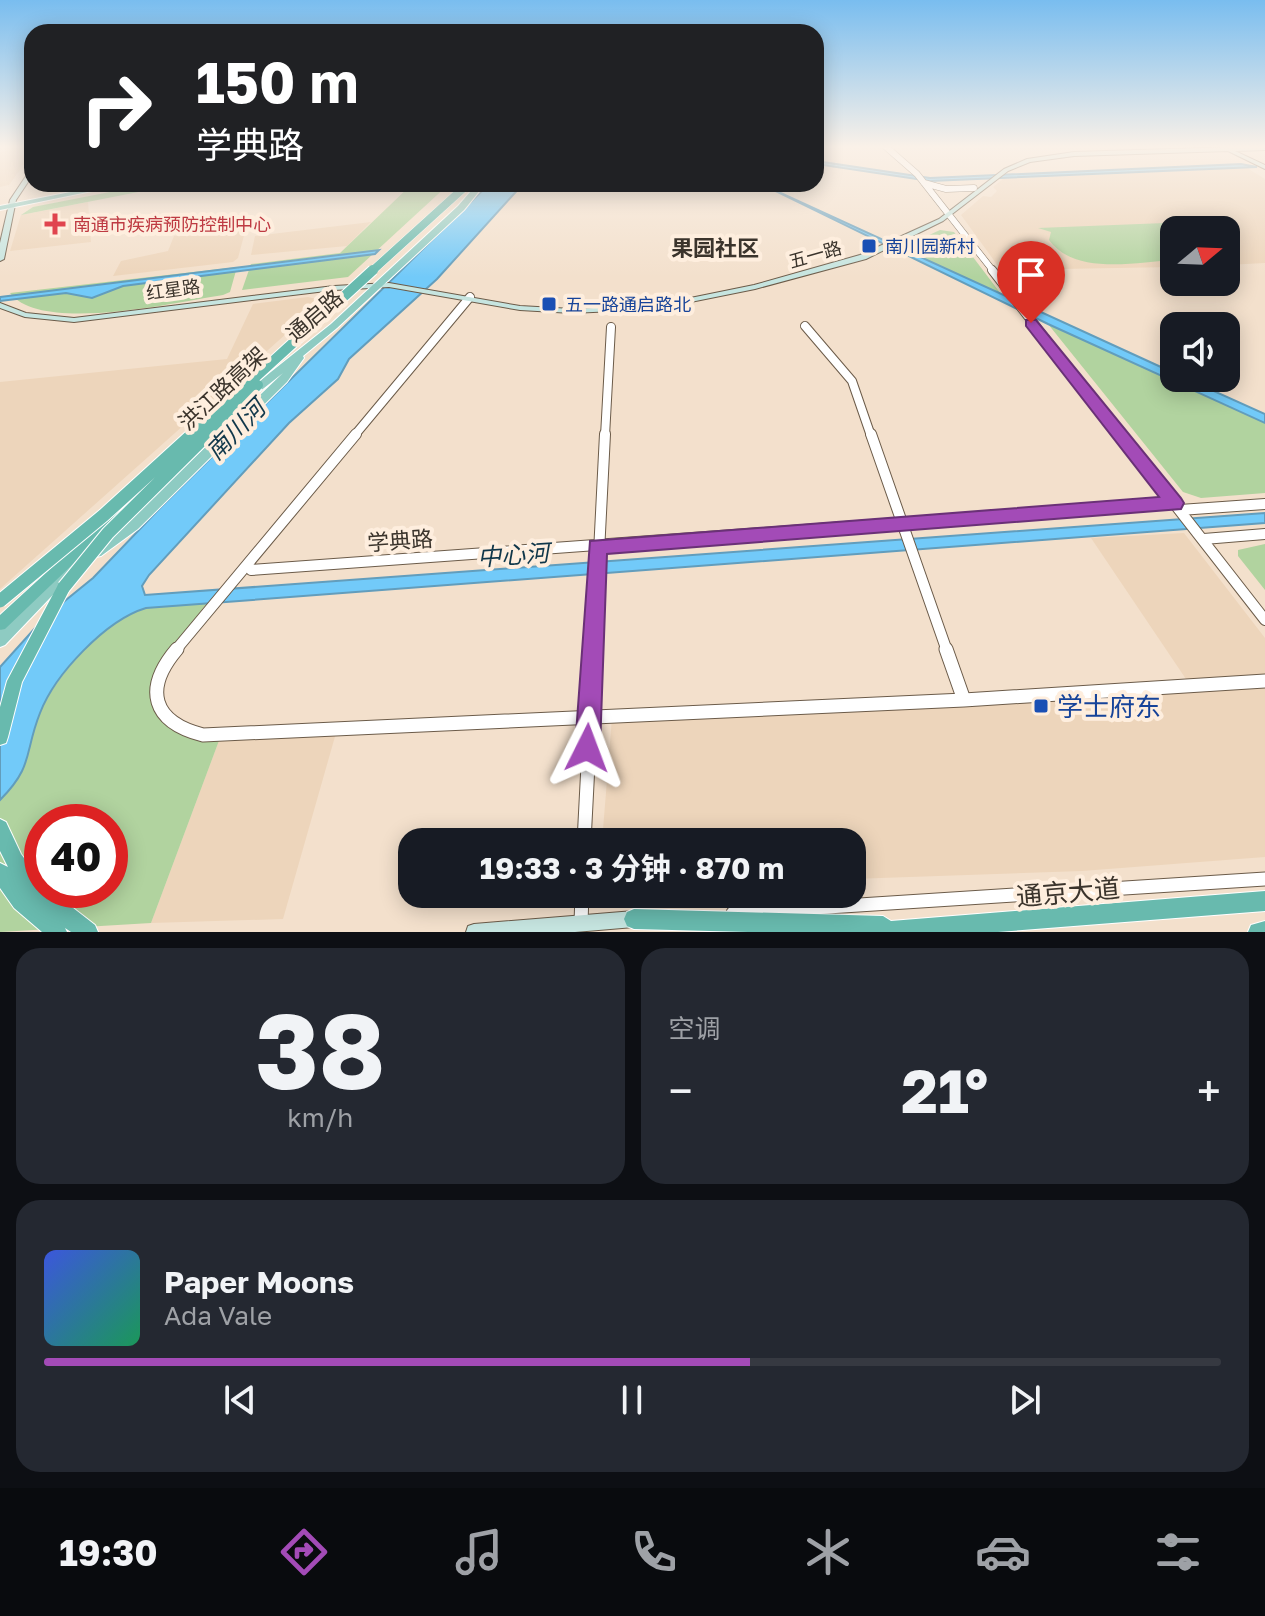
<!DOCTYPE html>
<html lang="zh">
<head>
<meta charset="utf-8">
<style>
  body { margin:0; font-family:"Golos Text","Noto Sans SC",sans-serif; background:#242831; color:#f1f3f6; height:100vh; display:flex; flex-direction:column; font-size:30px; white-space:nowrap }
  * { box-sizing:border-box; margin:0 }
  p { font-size:26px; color:#9ea1a6 }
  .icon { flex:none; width:44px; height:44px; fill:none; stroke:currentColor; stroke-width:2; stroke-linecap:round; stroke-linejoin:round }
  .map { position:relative; height:932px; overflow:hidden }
  .details { display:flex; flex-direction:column; gap:16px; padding:16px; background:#0d0f14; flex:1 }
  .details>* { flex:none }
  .banner { position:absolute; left:24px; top:24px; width:800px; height:168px; border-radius:24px; box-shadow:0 4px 20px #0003; background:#202124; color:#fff; overflow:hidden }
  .needle { width:52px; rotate:71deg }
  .tools { position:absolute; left:1160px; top:216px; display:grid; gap:16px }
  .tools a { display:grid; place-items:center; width:80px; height:80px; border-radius:16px; background:#171b24; box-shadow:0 4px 20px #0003; font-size:40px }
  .speed { position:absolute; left:24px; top:804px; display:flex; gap:16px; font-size:40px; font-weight:700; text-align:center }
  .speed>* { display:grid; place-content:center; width:104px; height:104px; border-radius:50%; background:#171b24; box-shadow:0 4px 20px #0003; line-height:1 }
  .speed .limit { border:12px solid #d22; background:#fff; color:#111 }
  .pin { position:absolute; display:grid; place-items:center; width:68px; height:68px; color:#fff; margin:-82px -34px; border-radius:50% 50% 50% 0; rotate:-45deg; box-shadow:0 0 8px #0007 }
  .pin .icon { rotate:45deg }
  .me { position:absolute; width:88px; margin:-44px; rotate:3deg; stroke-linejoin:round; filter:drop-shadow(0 0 6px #0008) }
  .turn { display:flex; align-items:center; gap:28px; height:168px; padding:0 40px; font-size:36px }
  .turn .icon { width:104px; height:104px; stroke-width:2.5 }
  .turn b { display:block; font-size:56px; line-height:68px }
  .big { font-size:60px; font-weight:700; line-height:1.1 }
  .details .card { flex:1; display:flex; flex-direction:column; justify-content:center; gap:12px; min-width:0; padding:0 28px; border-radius:24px; background:#242831 }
  .details .dial { align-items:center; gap:0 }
  .dial b { font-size:104px; line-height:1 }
  .song { display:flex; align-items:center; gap:24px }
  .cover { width:96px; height:96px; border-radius:12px; background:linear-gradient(135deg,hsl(230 70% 55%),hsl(150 70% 35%)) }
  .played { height:8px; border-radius:4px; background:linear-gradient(90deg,#a34bb7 60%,#363941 60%) }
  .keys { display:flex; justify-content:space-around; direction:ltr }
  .heat { display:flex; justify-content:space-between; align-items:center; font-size:44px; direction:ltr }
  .details .tiles { flex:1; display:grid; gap:16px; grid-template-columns:1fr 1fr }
  .card:last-child { grid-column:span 2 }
  .trip { position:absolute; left:398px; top:828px; width:468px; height:80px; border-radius:24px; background:#171b24; box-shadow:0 4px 20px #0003; font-weight:700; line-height:80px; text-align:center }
  .tabs { display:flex; height:128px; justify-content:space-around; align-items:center; background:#090b0e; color:#9ea1a6 }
  .tabs .icon { width:56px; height:56px }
  .tabs .active { color:#a34bb7 }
  .tabs b { font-size:36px; color:#f1f3f6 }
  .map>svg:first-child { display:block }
  .built { fill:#edd5bb }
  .green { fill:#b1d39f; fill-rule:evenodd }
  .water { fill:#72caf9; stroke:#629dbc; stroke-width:2 }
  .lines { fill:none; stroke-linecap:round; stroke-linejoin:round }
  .tertiary-far3-casing { stroke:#6b5b49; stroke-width:7 }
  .tertiary-far2-casing { stroke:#6b5b49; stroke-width:10 }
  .tertiary-far1-casing { stroke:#6b5b49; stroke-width:12 }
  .tertiary-casing { stroke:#6b5b49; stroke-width:15 }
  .secondary-casing { stroke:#6b5b49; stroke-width:2 }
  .primary-casing { stroke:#fff; stroke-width:2 }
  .trunk-casing { stroke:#fff; stroke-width:2 }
  .tertiary-far3 { stroke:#fff; stroke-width:6 }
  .tertiary-far2 { stroke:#fff; stroke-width:8 }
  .tertiary-far1 { stroke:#fff; stroke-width:10 }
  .tertiary { stroke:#fff; stroke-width:13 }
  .secondary { fill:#c6e5e0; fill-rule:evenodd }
  .primary { fill:#8ecbc2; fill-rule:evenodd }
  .trunk { fill:#68baae; fill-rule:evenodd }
  .trunk-bridge-far2-casing { stroke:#fff; stroke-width:9; stroke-linecap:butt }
  .trunk-bridge-far1-casing { stroke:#fff; stroke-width:12; stroke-linecap:butt }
  .trunk-bridge-casing { stroke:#fff; stroke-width:15; stroke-linecap:butt }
  .trunk-bridge-far2 { stroke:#68baae; stroke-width:8 }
  .trunk-bridge-far1 { stroke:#68baae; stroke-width:10 }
  .trunk-bridge { stroke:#68baae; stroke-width:13 }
  .route { fill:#a34bb7; stroke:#6a3177; stroke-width:2 }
  .health-dot { fill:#e0444e; stroke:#feeede; stroke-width:3 }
  .transit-dot { fill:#1a4fb4; stroke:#feeede; stroke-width:3 }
  .labels { text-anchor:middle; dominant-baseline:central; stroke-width:8; stroke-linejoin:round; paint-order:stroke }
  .far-health-label { font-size:18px; fill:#be3a42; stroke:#feeede; text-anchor:start }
  .far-transit-label { font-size:18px; fill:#164399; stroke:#feeede; text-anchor:start }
  .far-street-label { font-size:18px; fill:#3b342c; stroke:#feeede }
  .far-quarter-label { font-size:22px; font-weight:bold; fill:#3b342c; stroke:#feeede }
  .street-label { font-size:22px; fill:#3b342c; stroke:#feeede }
  .water-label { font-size:24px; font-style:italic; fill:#10374a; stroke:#feeede }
  .near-transit-label { font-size:26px; fill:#164399; stroke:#feeede; text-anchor:start }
  .near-street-label { font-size:26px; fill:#3b342c; stroke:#feeede }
</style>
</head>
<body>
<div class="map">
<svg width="1265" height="932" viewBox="0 0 1265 932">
  <rect width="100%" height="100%" fill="#f3e0cc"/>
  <!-- built -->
  <path class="built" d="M 32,147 L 32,153 L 9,185 L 0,187 L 0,152 Z
    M 1247,168 L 1265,179 L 1265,263 L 1226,265 L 1226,230 L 1174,230 L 1174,267 L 1001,270 L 961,215 L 983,196 L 991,197 L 997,191 L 993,187 L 1003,179 Z
    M 88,202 L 91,242 L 10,251 L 21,215 Z
    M 371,222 L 347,246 L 251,255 L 255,236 Z
    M 246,228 L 238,258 L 233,262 L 113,276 L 121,261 L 168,251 L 174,236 Z
    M 308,297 L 316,299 L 314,309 L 0,589 L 0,382 L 227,359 L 253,304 Z
    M 1184,533 L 1265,638 L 1265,857 L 1082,871 L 852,879 L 852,842 L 602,842 L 612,718 L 1192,688 L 1091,538 Z
    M 336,733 L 283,919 L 151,923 L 220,738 Z"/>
  <!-- green -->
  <path class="green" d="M 151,184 L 179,184 L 21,215 L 33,207 Z
    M 412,184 L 449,184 L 348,277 L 242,290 L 251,264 L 340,253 Z
    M 1165,223 L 1170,227 L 1165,228 L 1174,231 L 1174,260 C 1137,262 1075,276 1049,240 L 1051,232 L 1038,228 Z
    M 940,230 L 954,232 L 1001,294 L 901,248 Z
    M 237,267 L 230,292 L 223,295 C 177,302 41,334 10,293 Z
    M 1048,324 L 1265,423 L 1265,493 L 1201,498 L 1183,492 Z
    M 1265,544 L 1265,590 L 1238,556 L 1238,550 Z
    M 208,602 C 165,656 104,734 220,738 L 151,923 L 0,932 L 0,800 C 33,766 25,752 40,713 C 52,683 99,627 129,613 C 152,602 183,604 208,602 ZM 42,822 L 110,822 L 110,890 L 42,890 Z"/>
  <!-- water -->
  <path class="water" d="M 816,161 L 930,178 L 1241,164 L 1257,167 L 930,181 L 816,164 Z
    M 489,184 L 523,184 L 437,279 L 349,359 L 338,379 L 289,423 L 149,575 L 142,586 L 145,595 L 1265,513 L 1265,523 L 146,608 C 106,620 55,674 40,713 C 24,753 34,766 0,800 L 0,667 L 45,617 L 93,578 L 162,506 Z
    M 761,184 L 1174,373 L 1174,378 L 1185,378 L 1265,414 L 1265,423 L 1048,324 Z
    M 379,250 L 375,254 L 123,286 L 92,298 L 66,293 L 0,301 L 0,297 Z"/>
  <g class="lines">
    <!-- tertiary-far3 casing -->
    <g class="tertiary-far3-casing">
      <path id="tertiary-far3" d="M 885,146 L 917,174 L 994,272
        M 924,183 L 946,189 L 974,188"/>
    </g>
    <!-- tertiary-far2 casing -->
    <g class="tertiary-far2-casing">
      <path id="tertiary-far2" d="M 992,270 L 1121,436
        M 805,326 L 852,381 L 871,436
        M 354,436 L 470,297
        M 605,436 L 611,327"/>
    </g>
    <!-- tertiary-far1 casing -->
    <g class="tertiary-far1-casing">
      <path id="tertiary-far1" d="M 871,434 L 947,651
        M 1120,434 L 1265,620
        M 1180,510 L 1265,504
        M 1204,539 L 1265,534
        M 251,570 L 1175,503
        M 175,651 L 356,434
        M 594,651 L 605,434"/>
    </g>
    <!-- tertiary casing -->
    <g class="tertiary-casing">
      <path id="tertiary" d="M 177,649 C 143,689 152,722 203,735 L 964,700 L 1265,681
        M 946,649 L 964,700
        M 584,842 L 594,649
        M 733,913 L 1265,879
        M 581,923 L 582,894"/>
    </g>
    <!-- secondary casing -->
    <g class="secondary-casing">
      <path id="secondary" d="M 1265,146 L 1265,150 L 1235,151 L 1265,165 L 1265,169 L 1228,151 L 1074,156 L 1030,162 L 1008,171 L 943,221 L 866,259 L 755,289 L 656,309 L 572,313 L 520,310 L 389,287 L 334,290 L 74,322 L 25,317 L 0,308 L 0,303 L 26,313 L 74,318 L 334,286 L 389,283 L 520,306 L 572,309 L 656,305 L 754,285 L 860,255 L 939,219 L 1004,169 L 1027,159 L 1074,152 Z
        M 32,169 L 32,176 L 16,200 L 4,259 L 0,261 L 0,243 L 10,200 L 30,170 Z
        M 634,911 L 640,913 L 642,919 L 640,925 L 634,927 L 575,932 L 466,932 L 468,926 L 474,924 Z"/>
    </g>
    <!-- primary casing -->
    <g class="primary-casing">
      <path id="primary" d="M 111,184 L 126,184 L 0,210 L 0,206 Z
        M 477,184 L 485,184 L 464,210 L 337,328 L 303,356 L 304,358 L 287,382 L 138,529 L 101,556 L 96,557 L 91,555 L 5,645 L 0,647 L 0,630 L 80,550 L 85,549 L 90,551 L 128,521 L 283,373 L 254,396 L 246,396 L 245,394 L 246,392 L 331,324 L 458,206 Z"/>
    </g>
    <!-- trunk casing -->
    <g class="trunk-casing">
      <path id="trunk" d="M 138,490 L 142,492 L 144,495 L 142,498 L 5,629 L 0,630 L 0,615 L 134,492 Z
        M 64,581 L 69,583 L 71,587 L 22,682 L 8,737 L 6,743 L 0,745 L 0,707 L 7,681 L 59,583 Z
        M 0,819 L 6,822 L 21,854 L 42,882 L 42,890 L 50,890 L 95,925 L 98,932 L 71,932 L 65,928 L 67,932 L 42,932 L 14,908 L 0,888 L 0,863 L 8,867 L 0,851 Z
        M 1265,891 L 1265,911 L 998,932 L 748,932 L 634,929 L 627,926 L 624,919 L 627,912 L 634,909 L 883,916 L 891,921 Z
        M 1265,921 L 1265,932 L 1248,932 L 1251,925 Z"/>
    </g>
    <!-- tertiary-far3 -->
    <use href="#tertiary-far3" class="tertiary-far3"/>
    <!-- tertiary-far2 -->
    <use href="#tertiary-far2" class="tertiary-far2"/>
    <!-- tertiary-far1 -->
    <use href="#tertiary-far1" class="tertiary-far1"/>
    <!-- tertiary -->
    <use href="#tertiary" class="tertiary"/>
    <!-- secondary -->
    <use href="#secondary" class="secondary"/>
    <!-- primary -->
    <use href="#primary" class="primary"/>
    <!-- trunk -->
    <use href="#trunk" class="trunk"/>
    <!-- trunk-bridge-far2 casing -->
    <g class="trunk-bridge-far2-casing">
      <path id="trunk-bridge-far2" d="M 371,272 L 468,184"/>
    </g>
    <!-- trunk-bridge-far1 casing -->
    <g class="trunk-bridge-far1-casing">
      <path id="trunk-bridge-far1" d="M 191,436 L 373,270
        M 206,436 L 258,385"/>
    </g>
    <!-- trunk-bridge casing -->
    <g class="trunk-bridge-casing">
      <path id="trunk-bridge" d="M 64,587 L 108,533 L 208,434
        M 0,601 L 104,515 L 193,434"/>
    </g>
    <!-- trunk-bridge-far2 -->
    <use href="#trunk-bridge-far2" class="trunk-bridge-far2"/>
    <!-- trunk-bridge-far1 -->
    <use href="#trunk-bridge-far1" class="trunk-bridge-far1"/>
    <!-- trunk-bridge -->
    <use href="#trunk-bridge" class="trunk-bridge"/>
  </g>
  <!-- sky -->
  <linearGradient id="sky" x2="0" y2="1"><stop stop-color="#79bdef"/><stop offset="0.53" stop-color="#faf1e8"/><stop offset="1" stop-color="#faf1e8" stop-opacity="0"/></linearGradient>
  <rect width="1265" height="277" fill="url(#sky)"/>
  <!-- route -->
  <path class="route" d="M 1026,320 L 1036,320 L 1181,498 L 1184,503 L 1181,509 L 607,554 L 600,748 L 596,757 L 587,761 L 578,757 L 575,748 L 590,541 L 1159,497 L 1026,326 Z"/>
  <!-- markers -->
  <path class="health-dot" d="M51 212h8v8h8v8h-8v8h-8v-8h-8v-8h8z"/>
  <g class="transit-dot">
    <rect x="861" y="238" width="16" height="16" rx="4"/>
    <rect x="541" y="296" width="16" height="16" rx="4"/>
    <rect x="1033" y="698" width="16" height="16" rx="4"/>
  </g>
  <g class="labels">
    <!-- far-health labels -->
    <g class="far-health-label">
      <text x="73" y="224">南通市疾病预防控制中心</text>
    </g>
    <!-- far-transit labels -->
    <g class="far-transit-label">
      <text x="885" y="246">南川园新村</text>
      <text x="565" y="304">五一路通启路北</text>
    </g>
    <!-- far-street labels -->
    <g class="far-street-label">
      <text transform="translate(815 254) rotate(-16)">五一路</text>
      <text transform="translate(173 289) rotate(-8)">红星路</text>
    </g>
    <!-- far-quarter labels -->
    <g class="far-quarter-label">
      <text x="715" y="247">果园社区</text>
    </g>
    <!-- street labels -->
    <g class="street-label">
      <text transform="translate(314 315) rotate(-41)">通启路</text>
      <text transform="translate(222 388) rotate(-43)">洪江路高架</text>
      <text transform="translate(400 540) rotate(-4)">学典路</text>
    </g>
    <!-- water labels -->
    <g class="water-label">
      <text transform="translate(235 429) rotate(-46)">南川河</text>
      <text transform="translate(513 554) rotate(-4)">中心河</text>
    </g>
    <!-- near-transit labels -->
    <g class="near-transit-label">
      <text x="1057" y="706">学士府东</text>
    </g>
    <!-- near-street labels -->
    <g class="near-street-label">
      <text transform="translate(1068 892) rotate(-5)">通京大道</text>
    </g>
  </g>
</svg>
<div class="tools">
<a><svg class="needle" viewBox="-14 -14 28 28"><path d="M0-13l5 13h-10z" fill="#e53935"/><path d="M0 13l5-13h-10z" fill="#9ea1a6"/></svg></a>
<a><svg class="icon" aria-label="sound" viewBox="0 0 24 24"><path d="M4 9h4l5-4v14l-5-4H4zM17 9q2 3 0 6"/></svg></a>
</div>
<div class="speed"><div class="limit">40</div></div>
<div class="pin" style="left:1031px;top:323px;background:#d93025"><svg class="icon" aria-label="arrive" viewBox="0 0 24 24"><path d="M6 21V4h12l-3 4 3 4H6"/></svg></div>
<svg class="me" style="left:587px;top:748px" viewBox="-20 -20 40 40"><path d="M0-17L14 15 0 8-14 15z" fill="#a34bb7" stroke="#fff" stroke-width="4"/></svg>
<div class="trip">19:33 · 3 分钟 · 870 m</div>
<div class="banner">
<div class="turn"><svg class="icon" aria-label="right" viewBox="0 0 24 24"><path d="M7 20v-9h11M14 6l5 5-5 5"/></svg><div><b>150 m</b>学典路</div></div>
</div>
</div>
<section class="details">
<div class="tiles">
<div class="card dial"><b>38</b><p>km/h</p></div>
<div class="card"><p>空调</p>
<div class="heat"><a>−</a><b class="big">21°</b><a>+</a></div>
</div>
<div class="card">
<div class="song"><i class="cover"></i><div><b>Paper Moons</b><p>Ada Vale</p></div></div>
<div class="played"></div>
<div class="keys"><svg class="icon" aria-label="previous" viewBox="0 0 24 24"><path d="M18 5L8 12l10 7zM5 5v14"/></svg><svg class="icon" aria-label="pause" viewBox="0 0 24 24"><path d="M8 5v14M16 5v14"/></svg><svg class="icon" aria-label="next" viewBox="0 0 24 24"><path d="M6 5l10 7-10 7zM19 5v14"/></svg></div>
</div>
</div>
</section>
<nav class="tabs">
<b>19:30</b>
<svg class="icon active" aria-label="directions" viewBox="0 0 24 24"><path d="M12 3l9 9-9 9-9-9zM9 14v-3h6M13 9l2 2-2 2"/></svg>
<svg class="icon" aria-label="music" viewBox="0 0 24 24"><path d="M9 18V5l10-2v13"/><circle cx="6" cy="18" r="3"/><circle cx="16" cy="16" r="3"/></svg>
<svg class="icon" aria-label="phone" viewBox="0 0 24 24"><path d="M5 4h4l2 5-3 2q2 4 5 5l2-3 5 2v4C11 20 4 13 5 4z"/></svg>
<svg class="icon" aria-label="climate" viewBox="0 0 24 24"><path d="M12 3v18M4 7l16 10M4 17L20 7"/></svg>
<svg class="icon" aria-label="car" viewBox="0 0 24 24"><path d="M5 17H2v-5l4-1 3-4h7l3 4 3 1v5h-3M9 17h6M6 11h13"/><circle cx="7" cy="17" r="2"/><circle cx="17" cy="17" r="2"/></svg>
<svg class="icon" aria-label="filters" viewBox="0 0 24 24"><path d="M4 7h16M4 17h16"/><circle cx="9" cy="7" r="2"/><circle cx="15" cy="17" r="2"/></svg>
</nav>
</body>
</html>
